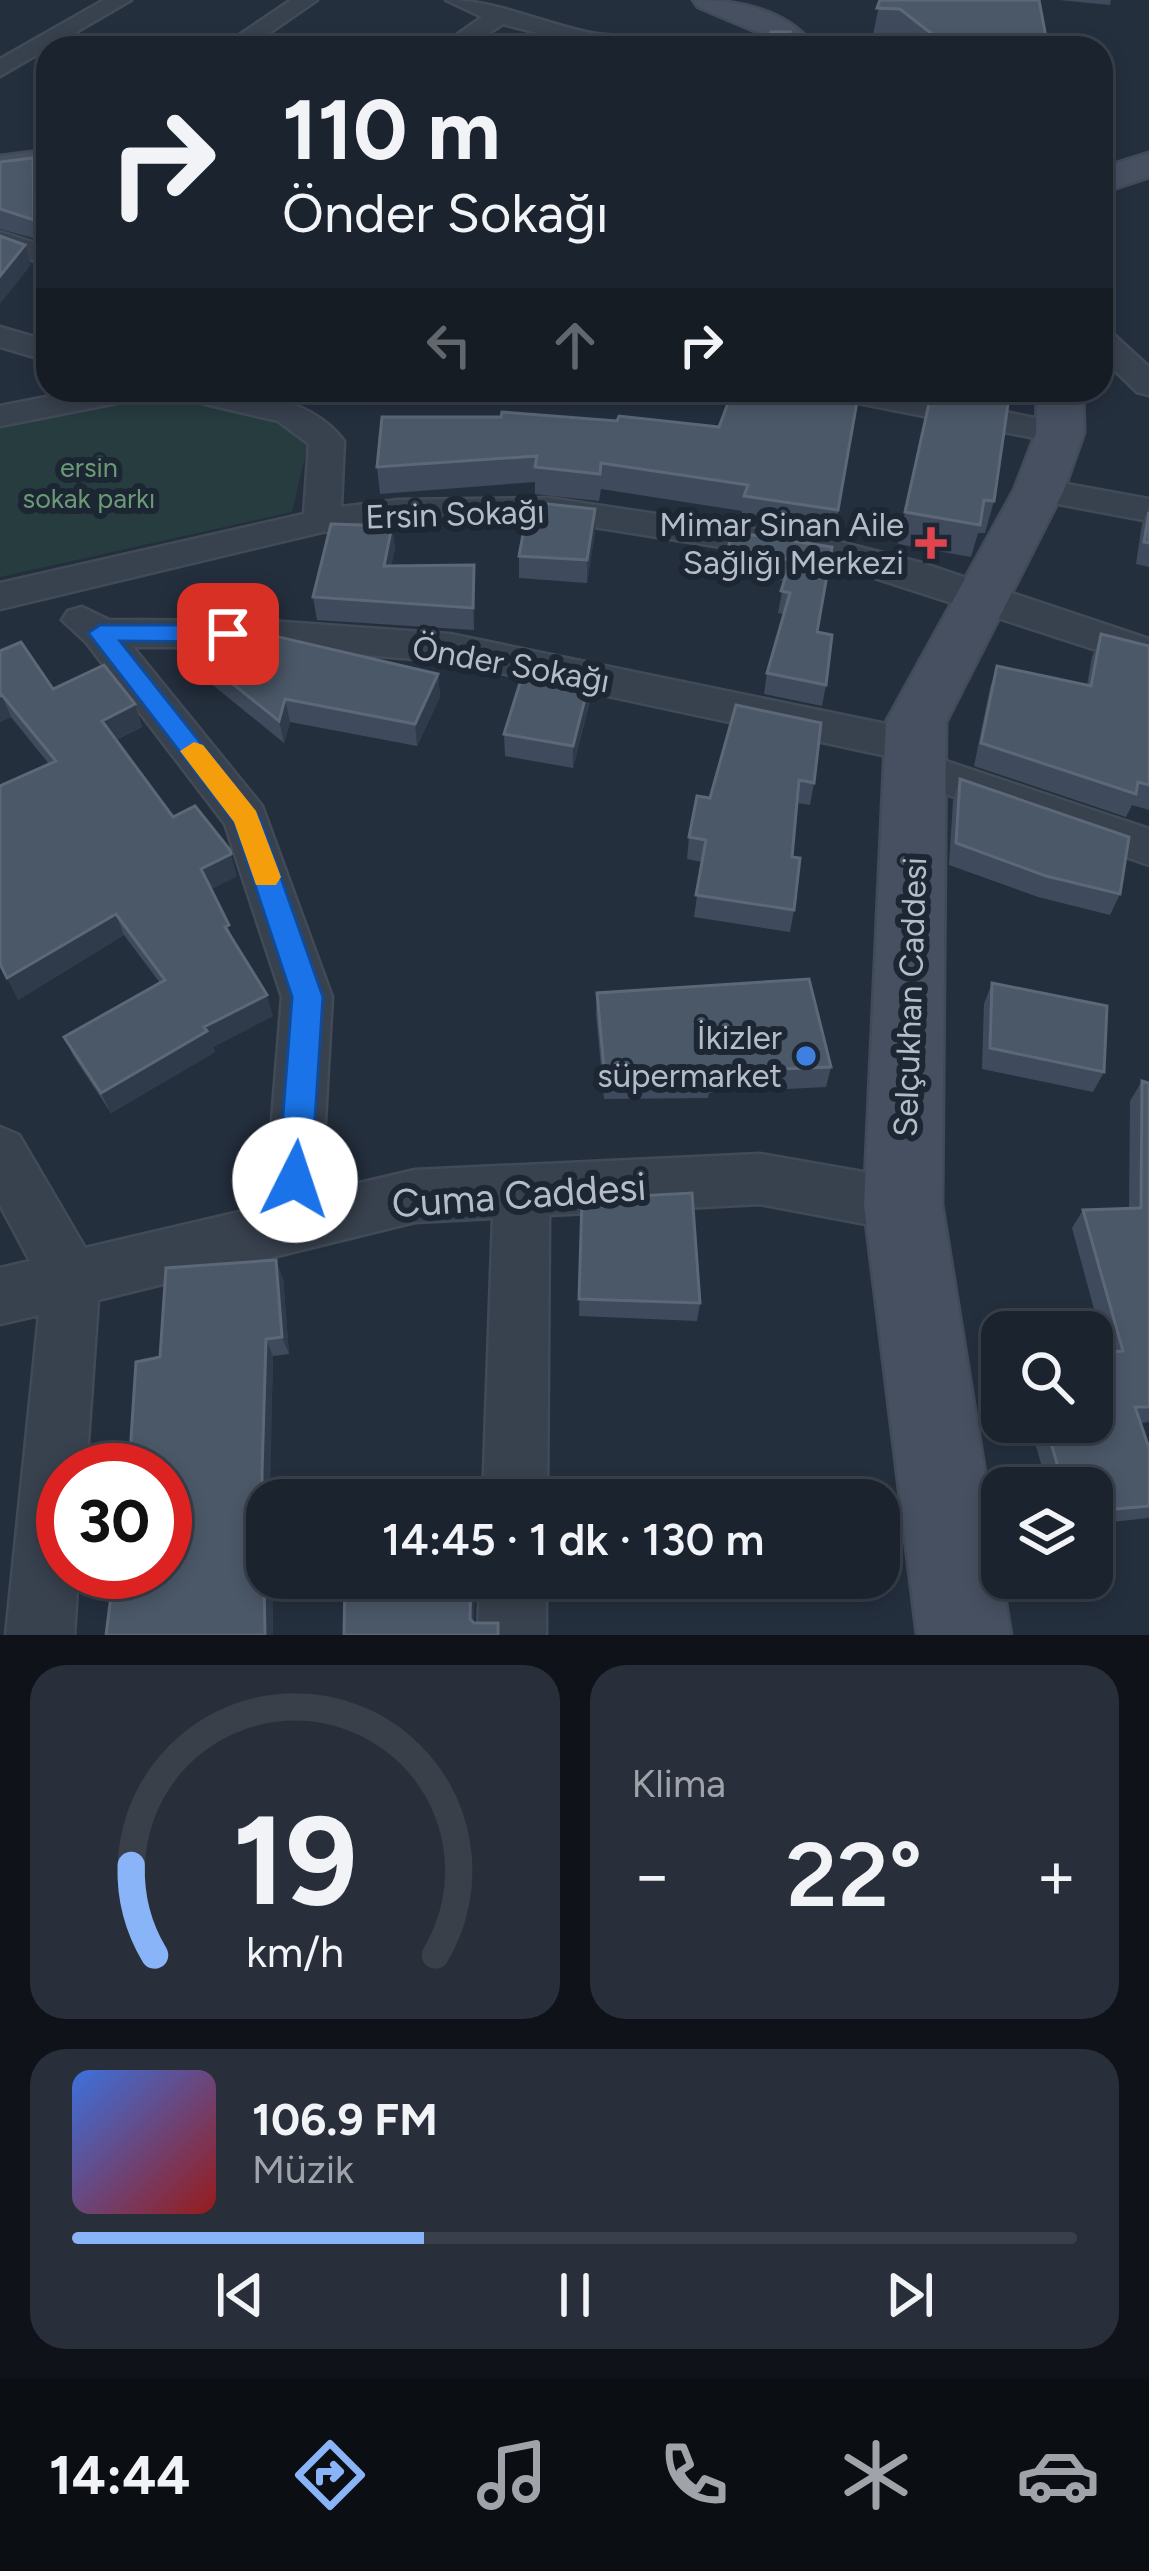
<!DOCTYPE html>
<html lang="tr">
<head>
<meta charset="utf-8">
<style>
  body { margin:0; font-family:Figtree,sans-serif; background:#282f3a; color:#f1f3f6; height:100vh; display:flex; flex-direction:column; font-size:45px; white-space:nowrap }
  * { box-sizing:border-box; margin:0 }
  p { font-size:39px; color:#a0a4aa }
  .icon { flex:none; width:66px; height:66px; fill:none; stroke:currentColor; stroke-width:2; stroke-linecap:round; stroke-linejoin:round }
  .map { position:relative; height:1635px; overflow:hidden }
  .details { display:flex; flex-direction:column; gap:30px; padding:30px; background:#0f1319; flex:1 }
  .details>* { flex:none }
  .guide { position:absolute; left:36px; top:36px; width:1077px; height:366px; border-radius:36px; box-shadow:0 6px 18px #0003,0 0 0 3px #39404a; background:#1b232e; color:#f1f3f6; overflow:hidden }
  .fabs { position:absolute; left:981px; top:1311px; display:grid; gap:24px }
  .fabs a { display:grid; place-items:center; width:132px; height:132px; border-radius:24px; background:#1b232e; box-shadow:0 6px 18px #0003,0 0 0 3px #39404a; font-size:60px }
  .speed { position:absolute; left:36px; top:1443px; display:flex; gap:24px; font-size:60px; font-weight:700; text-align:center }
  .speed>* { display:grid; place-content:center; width:156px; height:156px; border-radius:50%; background:#1b232e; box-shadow:0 6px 18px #0003,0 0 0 3px #39404a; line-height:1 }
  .speed .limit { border:18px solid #d22; background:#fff; color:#111 }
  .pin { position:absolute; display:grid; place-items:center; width:102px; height:102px; color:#fff; margin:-51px; border-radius:24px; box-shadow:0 6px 18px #0006 }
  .me { position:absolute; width:132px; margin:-66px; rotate:4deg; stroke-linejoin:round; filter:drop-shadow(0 0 9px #0008) }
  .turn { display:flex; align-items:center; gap:42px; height:252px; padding:0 48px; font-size:54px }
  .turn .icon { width:156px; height:156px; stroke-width:2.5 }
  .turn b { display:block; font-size:84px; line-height:102px }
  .lanes { display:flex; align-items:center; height:114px; padding:0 48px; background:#0003; justify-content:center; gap:60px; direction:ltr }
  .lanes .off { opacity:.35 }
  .big { font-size:90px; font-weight:600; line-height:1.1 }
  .details .widget { flex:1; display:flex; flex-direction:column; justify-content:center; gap:18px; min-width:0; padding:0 42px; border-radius:36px; background:#282f3a }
  .details .dial { align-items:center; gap:0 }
  .dial svg { height:312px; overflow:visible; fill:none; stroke:#39404a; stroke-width:7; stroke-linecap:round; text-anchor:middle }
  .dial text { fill:#f1f3f6; stroke:none }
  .song { display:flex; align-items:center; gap:36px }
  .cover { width:144px; height:144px; border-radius:18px; background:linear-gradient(135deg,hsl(220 70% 55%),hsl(0 70% 35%)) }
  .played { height:12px; border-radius:6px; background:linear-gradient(90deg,#8ab4f8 35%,#39404a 35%) }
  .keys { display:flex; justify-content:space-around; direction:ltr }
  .heat { display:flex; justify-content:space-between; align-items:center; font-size:66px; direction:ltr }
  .details .tiles { flex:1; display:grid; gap:30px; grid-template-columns:1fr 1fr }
  .widget:last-child { grid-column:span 2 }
  .trip { position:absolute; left:246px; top:1479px; width:654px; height:120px; border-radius:36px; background:#1b232e; box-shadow:0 6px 18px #0003,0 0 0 3px #39404a; font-weight:600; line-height:120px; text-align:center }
  .dock { display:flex; height:192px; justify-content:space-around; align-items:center; background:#0b0e12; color:#a0a4aa }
  .dock .icon { width:84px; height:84px }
  .dock .selected { color:#8ab4f8 }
  .dock b { font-size:54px; color:#f1f3f6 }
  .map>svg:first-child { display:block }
  .green { fill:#263c3f }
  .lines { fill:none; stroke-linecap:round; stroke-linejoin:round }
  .street-casing { stroke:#414a57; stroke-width:5 }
  .secondary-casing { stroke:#414a57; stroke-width:5 }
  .street { fill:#38414e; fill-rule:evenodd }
  .secondary { fill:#465061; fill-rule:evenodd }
  .wall { fill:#3f4b5c }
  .shaded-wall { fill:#2f3b4b }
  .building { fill:#4b5868; stroke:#5c6777; stroke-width:3 }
  .route { fill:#1a73e8; stroke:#114b97; stroke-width:3 }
  .slow { fill:#f59e0b }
  .health-dot { fill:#e0444e; stroke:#1d2633; stroke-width:4.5 }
  .shop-dot { fill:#3f7fe0; stroke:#1d2633; stroke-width:4.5 }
  .labels { text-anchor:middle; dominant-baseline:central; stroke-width:12; stroke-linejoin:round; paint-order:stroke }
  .far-park-label { font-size:27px; fill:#6b9a76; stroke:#1d2633 }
  .street-label { font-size:33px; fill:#b4bcc9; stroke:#1d2633 }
  .poi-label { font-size:33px; fill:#b4bcc9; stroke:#1d2633; text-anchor:end }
  .near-street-label { font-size:39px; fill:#b4bcc9; stroke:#1d2633 }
</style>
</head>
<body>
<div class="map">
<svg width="1149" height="1635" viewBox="0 0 1149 1635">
  <rect width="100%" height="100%" fill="#242f3e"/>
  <!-- green -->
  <path class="green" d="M 165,393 L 283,422 L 308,445 L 292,512 L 0,577 L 0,425 Z"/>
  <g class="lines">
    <!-- street casing -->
    <g class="street-casing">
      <path id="street" d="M 104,0 L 131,0 L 0,76 L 0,59 Z
        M 291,0 L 317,0 L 248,48 L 220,48 Z
        M 446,0 C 498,0 545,25 596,34 C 619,38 654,33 671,48 L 594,48 L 503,24 L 466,48 L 438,48 L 482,17 Z
        M 797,39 L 805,41 L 807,48 L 686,48 L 698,41 Z
        M 0,232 L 48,247 L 48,265 L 0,250 Z
        M 0,327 L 48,341 L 48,361 L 0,347 Z
        M 1101,330 L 1112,333 L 1149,367 L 1149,395 L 1137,392 L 1101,357 Z
        M 81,390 L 149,390 L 132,400 L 0,426 L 0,406 Z
        M 170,390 C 228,390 306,390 344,441 L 341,507 L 398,500 L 549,498 L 836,541 L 922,563 L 1149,639 L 1149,667 L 835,565 L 549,520 L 398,522 L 322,532 L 0,609 L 0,583 L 304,514 L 309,444 L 278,421 L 175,397 Z
        M 826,390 L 894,390 L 1060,423 L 1072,426 L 1077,433 L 1072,440 L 1060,443 L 843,400 Z
        M 1039,479 L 1149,499 L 1149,521 L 1026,498 L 1021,490 L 1026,482 Z
        M 82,607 L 109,620 L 270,621 L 450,634 L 915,730 L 930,735 L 937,746 L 931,756 L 1149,829 L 1149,865 L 903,779 L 896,768 L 901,759 L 450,662 L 270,647 L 133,647 L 262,806 L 332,997 L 321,1192 L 415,1170 L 760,1154 L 903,1179 L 923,1187 L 931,1205 L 923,1223 L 903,1231 L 760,1204 L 549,1215 L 547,1500 L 483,1500 L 493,1218 L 415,1222 L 98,1300 L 86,1470 L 63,1470 L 63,1572 L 78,1572 L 74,1635 L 6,1635 L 39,1315 L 0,1324 L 0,1268 L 30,1261 L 0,1205 L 0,1127 L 19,1135 L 85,1248 L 265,1206 L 282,997 L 225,824 L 86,642 L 62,620 L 68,611 Z
        M 480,1578 L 546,1578 L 546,1635 L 478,1635 Z"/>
    </g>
    <!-- secondary casing -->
    <g class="secondary-casing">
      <path id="secondary" d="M 693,0 C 738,0 787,9 816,48 L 779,48 L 764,35 L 698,7 Z
        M 48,150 L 48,172 L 0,178 L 0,156 Z
        M 1149,153 L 1149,177 L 1101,193 L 1101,168 Z
        M 1037,390 L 1083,390 L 1084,433 L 1064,490 L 946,722 L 942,1205 L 1011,1635 L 917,1635 L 864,1205 L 886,722 L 1014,490 L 1036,433 Z"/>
    </g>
    <!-- street -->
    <use href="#street" class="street"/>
    <!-- secondary -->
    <use href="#secondary" class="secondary"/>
  </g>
  <!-- wall -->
  <path class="wall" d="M 880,0 L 1048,48 L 911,48 L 896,36 L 873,35 Z
    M 1059,0 L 1111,0 L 1110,5 Z
    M 0,162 L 38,178 L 40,240 L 0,229 Z
    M 859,390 L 834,536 L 741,522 L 742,511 L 601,489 L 599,501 L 535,494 L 535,482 L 380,494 L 377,467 L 617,421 L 719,427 Z
    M 932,390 L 959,395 L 959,390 L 1025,390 L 1024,396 L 1007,395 L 994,501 L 985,533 L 978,533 L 971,557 L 898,544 Z
    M 1149,506 L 1149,567 L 1136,564 L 1142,524 Z
    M 595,509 L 595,532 L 587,583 L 519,578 L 519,556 Z
    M 392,526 L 395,548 L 391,566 L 474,565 L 474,630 L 317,620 L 313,597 Z
    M 832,547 L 817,632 L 826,685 L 822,706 L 764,694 L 767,673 L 784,614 L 778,613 L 784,581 L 726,570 L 728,548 Z
    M 1101,634 L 1149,646 L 1149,810 L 1132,805 L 1126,817 L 974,766 L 990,688 L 997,666 L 1087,685 L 1092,657 Z
    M 0,651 L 53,689 L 135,704 L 142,727 L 116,740 L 173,817 L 237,876 L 211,889 L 234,941 L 273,1016 L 213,1047 L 215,1052 L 111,1113 L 74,1057 L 64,1037 L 160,983 L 124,935 L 18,1000 L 49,764 L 11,717 L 0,722 Z
    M 203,660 L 438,674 L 440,697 L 417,746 L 290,722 L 284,743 L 209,682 Z
    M 590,679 L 590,701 L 573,768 L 505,756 L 504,734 Z
    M 736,705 L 814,783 L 810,805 L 797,803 L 792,857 L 794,910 L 790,932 L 694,917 L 702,862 L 687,859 L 689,837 L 710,798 Z
    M 960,779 L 1120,894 L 1110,915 L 1038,897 L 949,865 L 953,801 Z
    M 992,983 L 1104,1072 L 1093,1092 L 982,1069 L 984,1004 Z
    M 597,993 L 831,1067 L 826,1087 L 709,1093 L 708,1098 L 604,1099 L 596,1014 Z
    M 1142,1081 L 1149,1083 L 1149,1422 L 1140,1423 L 1149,1449 L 1149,1518 L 1092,1524 L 1092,1488 L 1048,1488 L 1029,1422 L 1092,1422 L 1106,1353 L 1072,1228 L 1083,1210 L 1129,1209 L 1130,1101 Z
    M 582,1199 L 700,1303 L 697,1321 L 579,1316 Z
    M 283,1278 L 289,1354 L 273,1356 L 267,1578 L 272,1578 L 273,1635 L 106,1635 L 160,1357 Z"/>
  <!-- shaded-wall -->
  <path class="shaded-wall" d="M 33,158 L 38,178 L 40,240 L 34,220 Z
    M 25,245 L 31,265 L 0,304 L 0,276 Z
    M 595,509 L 595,532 L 587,583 L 587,560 Z
    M 392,526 L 395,548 L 387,589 L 384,566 Z
    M 474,565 L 475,588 L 474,630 L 473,608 Z
    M 438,674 L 440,697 L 417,746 L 415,724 Z
    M 590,679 L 590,701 L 573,768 L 573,746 Z
    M 2,695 L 11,717 L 0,722 L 0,696 Z
    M 285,699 L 290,722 L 284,743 L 279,721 Z
    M 135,704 L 142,727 L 110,743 L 102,721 Z
    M 231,854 L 237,876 L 208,891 L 201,869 Z
    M 116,914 L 124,935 L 18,1000 L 7,978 Z
    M 267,995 L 273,1016 L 213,1047 L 215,1052 L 111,1113 L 101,1093 L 204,1027 Z
    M 276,1260 L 283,1278 L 289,1354 L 282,1337 Z
    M 266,1339 L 273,1356 L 270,1500 L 267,1500 L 267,1578 L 272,1578 L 273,1635 L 265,1635 L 262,1473 Z
    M 471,1578 L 476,1578 L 473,1635 L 470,1619 Z"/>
  <!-- building -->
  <path class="building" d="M 880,0 L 1039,0 L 1048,48 L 950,48 L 900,9 L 877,8 Z
    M 771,32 L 790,32 L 786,48 L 761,48 Z
    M 646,45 L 683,48 L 645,48 Z
    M 33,158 L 34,220 L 0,209 L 0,162 Z
    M 0,236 L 25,245 L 0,276 Z
    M 733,390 L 859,390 L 838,510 L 744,496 L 748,485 L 601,463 L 600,474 L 535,467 L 537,456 L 377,467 L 382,417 L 501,417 L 502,412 L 617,421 L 619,416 L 719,427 Z
    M 932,390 L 1008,404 L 994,501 L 984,500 L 980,525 L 905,512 Z
    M 529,502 L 595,509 L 587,560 L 519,556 Z
    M 1149,512 L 1149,543 L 1144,542 Z
    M 331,524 L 392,526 L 384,566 L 474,565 L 473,608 L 313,597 Z
    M 733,532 L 832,547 L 817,632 L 832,635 L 826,685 L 767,673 L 790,593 L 781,591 L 791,560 L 728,548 Z
    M 217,629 L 244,629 L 438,674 L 415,724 L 285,699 L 279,721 L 203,660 Z
    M 1101,634 L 1149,646 L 1149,785 L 1138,782 L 1136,794 L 981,743 L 997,666 L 1091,686 Z
    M 21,642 L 53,689 L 104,665 L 135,704 L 102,721 L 173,817 L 195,806 L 230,850 L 231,854 L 201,869 L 229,925 L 225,927 L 267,995 L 204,1027 L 207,1031 L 101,1093 L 64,1037 L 165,980 L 116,914 L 7,978 L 0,964 L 0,786 L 56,761 L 2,695 L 0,696 L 0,651 Z
    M 525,667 L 590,679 L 573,746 L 504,734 Z
    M 736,705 L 821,723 L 814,783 L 799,780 L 792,857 L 800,858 L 794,910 L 696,895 L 706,840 L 689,837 L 697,796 L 710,798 Z
    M 960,779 L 1129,837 L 1120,894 L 1046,876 L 956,843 Z
    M 809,979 L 831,1067 L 710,1072 L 711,1078 L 605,1079 L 597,993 Z
    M 992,983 L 1107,1006 L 1104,1072 L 990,1048 Z
    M 1142,1081 L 1149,1083 L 1149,1407 L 1135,1407 L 1149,1448 L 1149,1506 L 1092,1511 L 1092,1488 L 1064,1488 L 1045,1422 L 1092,1422 L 1092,1354 L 1123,1351 L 1083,1210 L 1141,1208 Z
    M 692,1193 L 700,1303 L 579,1299 L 582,1199 Z
    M 276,1260 L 282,1337 L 266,1339 L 262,1473 L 265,1635 L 106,1635 L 114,1572 L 165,1572 L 165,1470 L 129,1470 L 136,1362 L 160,1357 L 166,1268 Z
    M 345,1578 L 471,1578 L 470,1619 L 474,1623 L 498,1623 L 498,1635 L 344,1635 Z"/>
  <!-- route -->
  <path class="route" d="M 100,625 L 228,625 L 240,634 L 228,642 L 120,641 L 260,818 L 323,997 L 311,1180 L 306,1191 L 295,1196 L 283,1191 L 278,1180 L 292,997 L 234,822 L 92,638 L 88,633 Z"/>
  <!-- slow -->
  <path class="slow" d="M 194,742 L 203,745 L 256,811 L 281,877 L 276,885 L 256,885 L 234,822 L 180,751 Z"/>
  <!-- markers -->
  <path class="health-dot" d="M925 525h12v12h12v12h-12v12h-12v-12h-12v-12h12z"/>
  <circle class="shop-dot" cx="806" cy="1056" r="12"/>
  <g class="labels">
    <!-- far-park labels -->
    <g class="far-park-label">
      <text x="89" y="467">ersin<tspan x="89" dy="31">sokak parkı</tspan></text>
    </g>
    <!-- street labels -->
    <g class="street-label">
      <text transform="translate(455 514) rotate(-2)">Ersin Sokağı</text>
      <text transform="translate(511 664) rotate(10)">Önder Sokağı</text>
      <text transform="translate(910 997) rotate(-88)">Selçukhan Caddesi</text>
    </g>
    <!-- poi labels -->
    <g class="poi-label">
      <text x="904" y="524">Mimar Sinan Aile<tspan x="904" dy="38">Sağlığı Merkezi</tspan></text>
      <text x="782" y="1037">İkizler<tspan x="782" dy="38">süpermarket</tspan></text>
    </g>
    <!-- near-street labels -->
    <g class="near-street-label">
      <text transform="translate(519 1195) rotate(-4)">Cuma Caddesi</text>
    </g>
  </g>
</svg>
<div class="fabs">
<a><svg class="icon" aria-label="search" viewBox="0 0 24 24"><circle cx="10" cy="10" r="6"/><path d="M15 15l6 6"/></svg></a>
<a><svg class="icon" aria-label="layers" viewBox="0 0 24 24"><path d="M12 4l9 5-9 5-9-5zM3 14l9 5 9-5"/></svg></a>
</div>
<div class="speed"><div class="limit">30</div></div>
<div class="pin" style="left:228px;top:634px;background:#d93025"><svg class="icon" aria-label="arrive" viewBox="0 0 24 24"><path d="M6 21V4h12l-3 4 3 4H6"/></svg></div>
<svg class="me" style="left:295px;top:1180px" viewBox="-20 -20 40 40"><circle r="19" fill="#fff"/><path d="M0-13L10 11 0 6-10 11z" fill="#1a73e8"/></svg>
<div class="trip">14:45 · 1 dk · 130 m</div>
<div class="guide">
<div class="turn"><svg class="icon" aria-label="right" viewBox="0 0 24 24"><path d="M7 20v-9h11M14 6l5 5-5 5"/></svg><div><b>110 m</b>Önder Sokağı</div></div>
<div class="lanes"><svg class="icon off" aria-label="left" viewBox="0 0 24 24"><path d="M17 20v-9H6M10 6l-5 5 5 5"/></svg><svg class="icon off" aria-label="ahead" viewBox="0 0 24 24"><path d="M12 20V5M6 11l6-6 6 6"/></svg><svg class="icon" aria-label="right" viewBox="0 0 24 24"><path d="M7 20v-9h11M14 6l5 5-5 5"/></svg></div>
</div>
</div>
<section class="details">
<div class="tiles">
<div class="widget dial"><svg viewBox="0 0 100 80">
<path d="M14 69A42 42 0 1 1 86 69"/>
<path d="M14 69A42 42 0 0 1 8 46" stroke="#8ab4f8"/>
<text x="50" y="56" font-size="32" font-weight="700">19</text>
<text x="50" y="72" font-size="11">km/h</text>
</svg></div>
<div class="widget"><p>Klima</p>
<div class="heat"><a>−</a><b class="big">22°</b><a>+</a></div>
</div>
<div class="widget">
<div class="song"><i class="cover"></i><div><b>106.9 FM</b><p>Müzik</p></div></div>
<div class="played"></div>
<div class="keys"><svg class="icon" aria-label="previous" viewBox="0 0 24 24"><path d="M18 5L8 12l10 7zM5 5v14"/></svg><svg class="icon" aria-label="pause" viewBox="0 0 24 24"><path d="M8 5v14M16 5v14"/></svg><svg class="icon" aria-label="next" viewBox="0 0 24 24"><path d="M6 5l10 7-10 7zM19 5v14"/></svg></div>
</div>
</div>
</section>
<nav class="dock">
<b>14:44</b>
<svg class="icon selected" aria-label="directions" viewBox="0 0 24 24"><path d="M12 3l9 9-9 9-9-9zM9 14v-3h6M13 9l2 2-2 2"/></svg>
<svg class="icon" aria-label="music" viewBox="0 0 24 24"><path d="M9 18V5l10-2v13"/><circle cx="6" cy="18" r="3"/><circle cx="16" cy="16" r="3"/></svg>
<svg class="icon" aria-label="phone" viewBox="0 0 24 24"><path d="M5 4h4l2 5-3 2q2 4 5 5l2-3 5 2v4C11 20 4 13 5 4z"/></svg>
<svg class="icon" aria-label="climate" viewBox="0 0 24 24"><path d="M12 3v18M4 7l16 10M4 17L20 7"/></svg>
<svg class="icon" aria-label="car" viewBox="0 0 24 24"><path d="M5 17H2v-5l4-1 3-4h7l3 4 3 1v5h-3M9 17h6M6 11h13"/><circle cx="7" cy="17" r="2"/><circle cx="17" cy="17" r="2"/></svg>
</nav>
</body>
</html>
